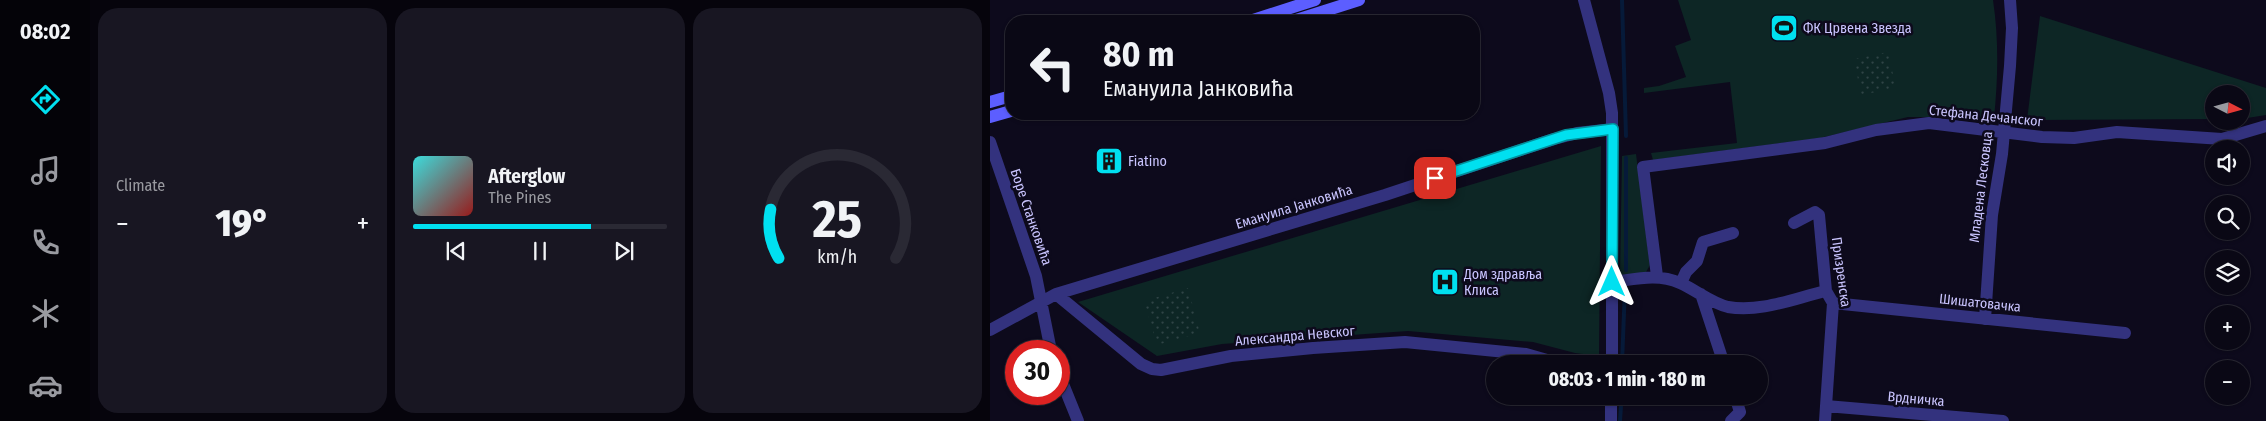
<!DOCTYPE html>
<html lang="en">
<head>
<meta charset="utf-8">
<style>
  body { margin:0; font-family:"Fira Sans Condensed",sans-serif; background:#181622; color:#f1f3f6; height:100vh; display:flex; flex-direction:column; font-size:19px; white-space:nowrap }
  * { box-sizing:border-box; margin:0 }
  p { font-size:16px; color:#999aa0 }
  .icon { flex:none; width:28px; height:28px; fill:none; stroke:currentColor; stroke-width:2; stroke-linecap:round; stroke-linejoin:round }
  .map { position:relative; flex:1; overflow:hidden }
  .drawer { display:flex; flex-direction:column; gap:8px; padding:8px; background:#06040c; width:900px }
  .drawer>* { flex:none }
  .guide { position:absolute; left:15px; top:15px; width:475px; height:105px; border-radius:20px; box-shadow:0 1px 4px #0004,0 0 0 1px #2a2934; background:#0a0815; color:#f1f3f6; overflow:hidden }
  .needle { width:32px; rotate:96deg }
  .fabs { position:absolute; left:1215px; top:85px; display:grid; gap:10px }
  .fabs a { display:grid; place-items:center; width:45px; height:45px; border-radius:50%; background:#0a0815; box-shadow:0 1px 4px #0004,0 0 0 1px #2a2934; font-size:25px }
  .speed { position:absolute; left:15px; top:340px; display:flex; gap:10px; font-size:25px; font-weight:700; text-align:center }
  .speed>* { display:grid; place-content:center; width:65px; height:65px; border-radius:50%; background:#0a0815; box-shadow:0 1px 4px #0004,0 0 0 1px #2a2934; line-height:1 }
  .speed .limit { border:8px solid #d22; background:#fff; color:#111 }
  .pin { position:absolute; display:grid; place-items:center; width:42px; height:42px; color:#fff; margin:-21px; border-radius:10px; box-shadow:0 2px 8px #0006 }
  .me { position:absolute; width:55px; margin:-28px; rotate:0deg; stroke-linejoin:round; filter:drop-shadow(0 0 4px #0008) }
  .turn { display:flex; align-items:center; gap:18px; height:105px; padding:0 15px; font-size:22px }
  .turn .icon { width:65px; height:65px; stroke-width:2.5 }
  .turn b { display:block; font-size:35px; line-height:42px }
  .big { font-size:38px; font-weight:800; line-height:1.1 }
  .drawer .tile { flex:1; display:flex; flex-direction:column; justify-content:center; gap:8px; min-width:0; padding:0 18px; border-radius:20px; background:#181622 }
  .drawer .dial { align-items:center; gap:0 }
  .dial svg { height:130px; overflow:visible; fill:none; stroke:#2a2934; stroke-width:7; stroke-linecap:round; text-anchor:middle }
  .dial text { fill:#f1f3f6; stroke:none }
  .song { display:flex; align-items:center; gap:15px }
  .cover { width:60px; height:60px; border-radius:8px; background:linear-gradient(135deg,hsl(180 70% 55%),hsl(0 70% 35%)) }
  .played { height:5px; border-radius:2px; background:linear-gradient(90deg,#00e0f0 70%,#2a2934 70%) }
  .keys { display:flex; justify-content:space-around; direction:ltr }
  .heat { display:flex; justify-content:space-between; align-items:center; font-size:28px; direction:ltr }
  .drawer .tiles { flex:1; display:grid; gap:8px; grid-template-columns:repeat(3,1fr) }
  .trip { position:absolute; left:496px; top:355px; width:282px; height:50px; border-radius:25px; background:#0a0815; box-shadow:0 1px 4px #0004,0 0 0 1px #2a2934; font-weight:800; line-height:50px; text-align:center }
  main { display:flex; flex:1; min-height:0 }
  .tabs { display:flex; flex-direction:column; width:90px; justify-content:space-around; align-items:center; background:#040308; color:#999aa0 }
  .tabs .icon { width:35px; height:35px }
  .tabs .current { color:#00e0f0 }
  .tabs b { font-size:22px; color:#f1f3f6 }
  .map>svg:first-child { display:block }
  .green { fill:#0d2625 }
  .park { fill:url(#park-dots) }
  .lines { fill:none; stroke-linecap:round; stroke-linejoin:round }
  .stream { stroke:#061a39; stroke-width:4 }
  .street { stroke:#33327e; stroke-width:12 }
  .secondary { stroke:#5c5eff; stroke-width:12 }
  .route-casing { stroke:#00929c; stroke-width:12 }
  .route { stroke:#00e0f0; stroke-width:9 }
  .labels { text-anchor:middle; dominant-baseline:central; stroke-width:5; stroke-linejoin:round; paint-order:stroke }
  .poi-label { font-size:14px; fill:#cac5ff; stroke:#0d0a1c; text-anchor:start }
  .street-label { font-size:14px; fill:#cac5ff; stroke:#0d0a1c }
</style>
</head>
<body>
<main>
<nav class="tabs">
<b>08:02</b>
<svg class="icon current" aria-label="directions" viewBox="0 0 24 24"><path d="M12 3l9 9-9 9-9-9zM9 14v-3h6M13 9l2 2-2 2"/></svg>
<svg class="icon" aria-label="music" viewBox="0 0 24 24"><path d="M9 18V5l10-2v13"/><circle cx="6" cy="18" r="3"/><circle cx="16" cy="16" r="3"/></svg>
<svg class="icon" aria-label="phone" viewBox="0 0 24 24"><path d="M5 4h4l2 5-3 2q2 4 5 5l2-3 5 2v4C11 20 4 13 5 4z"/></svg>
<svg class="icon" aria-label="climate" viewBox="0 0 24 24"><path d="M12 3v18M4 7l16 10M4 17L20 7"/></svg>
<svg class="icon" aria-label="car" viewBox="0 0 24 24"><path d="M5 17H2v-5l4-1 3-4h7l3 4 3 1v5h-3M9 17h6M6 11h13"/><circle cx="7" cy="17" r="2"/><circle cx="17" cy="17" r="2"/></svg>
</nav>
<section class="drawer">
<div class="tiles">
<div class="tile"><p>Climate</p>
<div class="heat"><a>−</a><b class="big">19°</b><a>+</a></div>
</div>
<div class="tile">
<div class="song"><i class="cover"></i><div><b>Afterglow</b><p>The Pines</p></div></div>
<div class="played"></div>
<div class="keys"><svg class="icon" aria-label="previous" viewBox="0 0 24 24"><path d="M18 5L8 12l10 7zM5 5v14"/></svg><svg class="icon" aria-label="pause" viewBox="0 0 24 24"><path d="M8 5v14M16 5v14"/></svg><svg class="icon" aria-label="next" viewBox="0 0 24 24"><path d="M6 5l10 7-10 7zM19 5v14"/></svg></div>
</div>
<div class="tile dial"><svg viewBox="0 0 100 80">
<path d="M14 69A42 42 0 1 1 86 69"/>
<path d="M14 69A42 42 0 0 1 9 39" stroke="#00e0f0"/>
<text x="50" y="56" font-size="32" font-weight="700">25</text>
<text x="50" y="72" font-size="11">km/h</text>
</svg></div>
</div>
</section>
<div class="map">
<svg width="1276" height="421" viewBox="0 0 1276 421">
  <defs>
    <pattern id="park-dots" width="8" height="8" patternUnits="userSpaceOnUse" patternTransform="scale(1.25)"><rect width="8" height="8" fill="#0d2625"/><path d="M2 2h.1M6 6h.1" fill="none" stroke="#2f4446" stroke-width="1.8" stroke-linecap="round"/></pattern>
  </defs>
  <rect width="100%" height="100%" fill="#0d0a1c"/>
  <!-- green -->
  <path class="green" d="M 688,0 L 1003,0 C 1009,40 1008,79 1004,118 L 1001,123 L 997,123 L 951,117 L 918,117 L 830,138 L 663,160 L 661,153 L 747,143 L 740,82 L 654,93 L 654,88 L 669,86 L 696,77 L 685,46 L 701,40 Z
    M 1050,16 L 1276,88 L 1276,115 L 1251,119 L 1251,94 L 1224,94 L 1224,119 L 1037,120 Z
    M 611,146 L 609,356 L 585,353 L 543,342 L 418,331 L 232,344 L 167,356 L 88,302 Z
    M 646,154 L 660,265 L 656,272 L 630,276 L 632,156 Z"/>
  <!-- park -->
  <path class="park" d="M 898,52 L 906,88 L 871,95 L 864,59 Z
    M 198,288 L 210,333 L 167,345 L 154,301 Z"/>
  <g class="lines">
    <!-- stream -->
    <path class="stream" d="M 632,0 L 636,136
      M 636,270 L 636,158
      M 632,364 L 635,287
      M 631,397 L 631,396
      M 630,421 L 631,406"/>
    <!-- street -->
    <path class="street" d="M 594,0 L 619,93 L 622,113 L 622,364
      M 0,142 L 46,276 L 61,351
      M 804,223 L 825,212 L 829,215 L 836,291 L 843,303 L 835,421
      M 667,276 L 653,167 L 835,143 L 886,130 L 939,123 L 1052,137 L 1084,138 L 1127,132 L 1232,139 L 1276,126
      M 623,282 C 646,279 668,273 690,283 C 706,290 721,303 738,307 C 770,313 805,298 836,291
      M 691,283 L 696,272 L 707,261 L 713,242 L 743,233
      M 66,294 L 151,364 L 162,369 L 171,370 L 241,356 L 323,348 L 415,342 L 536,354 L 571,364
      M 711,294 L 734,364
      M 843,303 L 1135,333
      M 995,319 L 1002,215 L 1012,154 L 1020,66 L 1022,28 L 1020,0
      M 0,330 L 66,294 L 395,195 L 564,139 L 587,133 L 623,129
      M 69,374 L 88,421
      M 836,406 L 1013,421
      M 621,421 L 621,396
      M 741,421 L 750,412 L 745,396"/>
    <!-- secondary -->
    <path class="secondary" d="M 260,21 L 325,0
      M 303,21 L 369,0
      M 0,102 L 21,96
      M 0,117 L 21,111"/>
  </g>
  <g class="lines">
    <!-- route casing -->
    <g class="route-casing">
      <path id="route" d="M 445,178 L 576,135 L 623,129 L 622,282"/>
    </g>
    <!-- route -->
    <use href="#route" class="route"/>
  </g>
  <!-- icons -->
  <defs>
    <g id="stadium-square" transform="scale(1.4375)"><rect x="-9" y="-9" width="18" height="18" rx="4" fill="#00e0f0" stroke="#0d0a1c"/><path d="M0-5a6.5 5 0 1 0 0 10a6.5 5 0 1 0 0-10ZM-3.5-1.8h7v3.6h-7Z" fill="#111"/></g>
    <g id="building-square" transform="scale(1.4375)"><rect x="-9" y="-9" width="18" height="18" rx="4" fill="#00e0f0" stroke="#0d0a1c"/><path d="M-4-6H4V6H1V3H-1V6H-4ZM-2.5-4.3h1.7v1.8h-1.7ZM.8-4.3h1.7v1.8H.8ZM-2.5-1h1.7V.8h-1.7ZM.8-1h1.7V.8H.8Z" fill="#111"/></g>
    <g id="hospital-square" transform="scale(1.4375)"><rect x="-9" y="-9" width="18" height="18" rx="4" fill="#00e0f0" stroke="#0d0a1c"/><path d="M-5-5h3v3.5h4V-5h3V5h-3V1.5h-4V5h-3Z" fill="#111"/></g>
  </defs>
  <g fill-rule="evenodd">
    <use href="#stadium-square" x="794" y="28"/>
    <use href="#building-square" x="119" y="161"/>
    <use href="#hospital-square" x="455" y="282"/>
  </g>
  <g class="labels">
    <!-- poi labels -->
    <g class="poi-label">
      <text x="813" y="28">ФК Црвена Звезда</text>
      <text x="138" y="161">Fiatino</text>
      <text x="474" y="274">Дом здравља<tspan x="474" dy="16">Клиса</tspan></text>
    </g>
    <!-- street labels -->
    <g class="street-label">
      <text transform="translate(996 116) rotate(6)">Стефана Дечанског</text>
      <text transform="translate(991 187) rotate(-83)">Младена Лесковца</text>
      <text transform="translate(304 207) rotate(-17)">Емануила Јанковића</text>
      <text transform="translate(41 217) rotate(71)">Боре Станковића</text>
      <text transform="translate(851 272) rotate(82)">Призренска</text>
      <text transform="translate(990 303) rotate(6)">Шишатовачка</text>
      <text transform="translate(305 336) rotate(-5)">Александра Невског</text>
      <text transform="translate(926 399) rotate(5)">Врдничка</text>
    </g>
  </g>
</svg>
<div class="fabs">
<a><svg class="needle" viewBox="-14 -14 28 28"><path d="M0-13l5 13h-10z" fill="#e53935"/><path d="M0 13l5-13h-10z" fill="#999aa0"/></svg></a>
<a><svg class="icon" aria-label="sound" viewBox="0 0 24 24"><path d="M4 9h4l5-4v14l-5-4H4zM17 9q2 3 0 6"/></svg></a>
<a><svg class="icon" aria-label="search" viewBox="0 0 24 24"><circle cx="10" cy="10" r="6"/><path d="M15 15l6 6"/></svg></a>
<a><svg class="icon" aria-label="layers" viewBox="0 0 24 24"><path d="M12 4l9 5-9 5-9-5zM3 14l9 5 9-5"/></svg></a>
<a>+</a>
<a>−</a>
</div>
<div class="speed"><div class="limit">30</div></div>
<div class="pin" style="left:445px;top:178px;background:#d93025"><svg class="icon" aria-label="arrive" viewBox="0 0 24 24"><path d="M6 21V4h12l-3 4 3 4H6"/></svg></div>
<svg class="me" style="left:622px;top:282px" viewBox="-20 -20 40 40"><path d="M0-17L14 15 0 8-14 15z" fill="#00e0f0" stroke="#fff" stroke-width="4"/></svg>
<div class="trip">08:03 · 1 min · 180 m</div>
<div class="guide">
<div class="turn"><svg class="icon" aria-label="left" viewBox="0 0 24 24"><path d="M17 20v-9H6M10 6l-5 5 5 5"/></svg><div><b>80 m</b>Емануила Јанковића</div></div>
</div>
</div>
</main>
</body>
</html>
